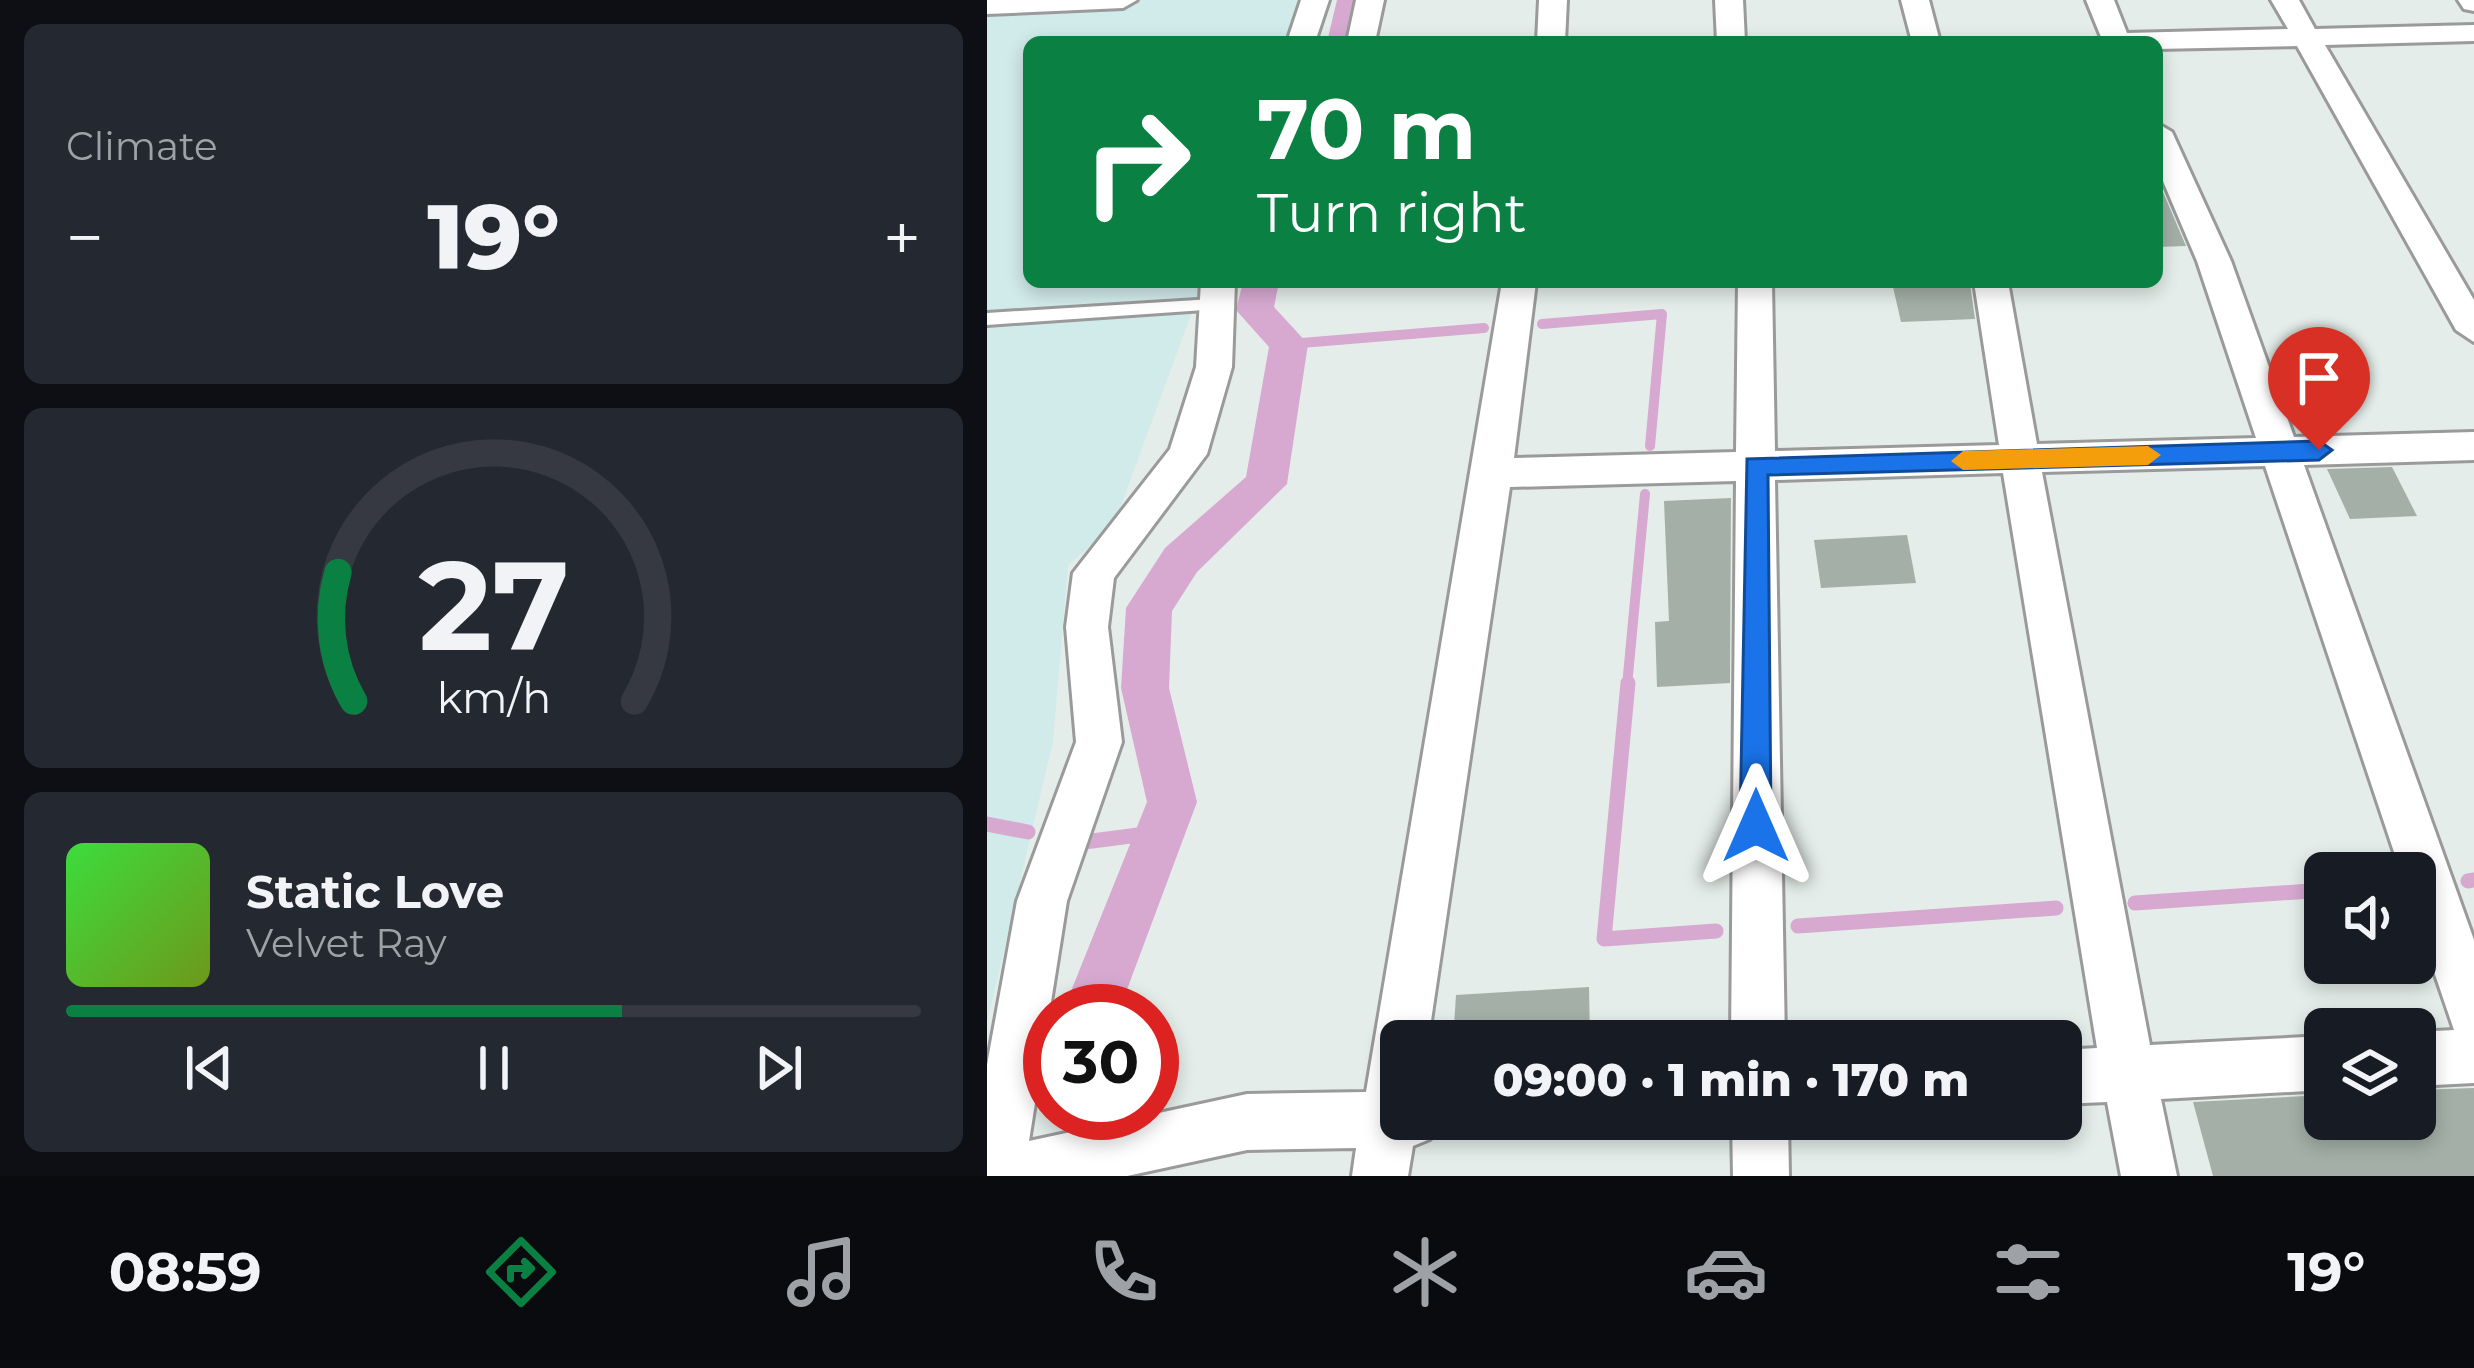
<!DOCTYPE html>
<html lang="en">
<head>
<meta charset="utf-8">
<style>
  body { margin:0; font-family:Montserrat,sans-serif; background:#242831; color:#f1f3f6; height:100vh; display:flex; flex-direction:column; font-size:45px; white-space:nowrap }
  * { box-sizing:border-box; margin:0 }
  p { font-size:39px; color:#9ea1a6 }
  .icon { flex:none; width:66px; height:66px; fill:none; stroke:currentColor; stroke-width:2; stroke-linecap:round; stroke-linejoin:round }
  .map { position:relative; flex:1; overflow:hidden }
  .drawer { display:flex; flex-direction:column; gap:24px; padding:24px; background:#0d0f14; width:987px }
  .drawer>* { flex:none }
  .banner { position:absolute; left:36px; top:36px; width:1140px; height:252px; border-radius:18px; box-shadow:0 6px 18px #0003; background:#0b8043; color:#fff; overflow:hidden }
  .tools { position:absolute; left:1317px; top:852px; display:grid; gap:24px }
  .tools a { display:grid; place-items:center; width:132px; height:132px; border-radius:18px; background:#171b24; box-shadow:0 6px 18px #0003; font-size:60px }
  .speed { position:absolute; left:36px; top:984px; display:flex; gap:24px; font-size:60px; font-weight:700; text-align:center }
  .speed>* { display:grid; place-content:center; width:156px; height:156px; border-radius:50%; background:#171b24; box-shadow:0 6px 18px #0003; line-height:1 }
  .speed .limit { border:18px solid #d22; background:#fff; color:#111 }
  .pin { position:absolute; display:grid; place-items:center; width:102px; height:102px; color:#fff; margin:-123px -51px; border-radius:50% 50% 50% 0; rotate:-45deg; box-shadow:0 0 12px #0007 }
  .pin .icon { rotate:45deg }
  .me { position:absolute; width:132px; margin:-66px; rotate:0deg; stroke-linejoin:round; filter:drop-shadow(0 0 9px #0008) }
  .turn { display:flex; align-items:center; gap:42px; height:252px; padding:0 36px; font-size:54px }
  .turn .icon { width:156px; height:156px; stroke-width:2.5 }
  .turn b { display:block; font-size:84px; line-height:102px }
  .big { font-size:90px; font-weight:800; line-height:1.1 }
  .drawer .card { flex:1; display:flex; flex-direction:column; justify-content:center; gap:18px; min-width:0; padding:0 42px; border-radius:18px; background:#242831 }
  .drawer .dial { align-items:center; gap:0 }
  .dial svg { height:312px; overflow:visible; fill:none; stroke:#363941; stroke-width:7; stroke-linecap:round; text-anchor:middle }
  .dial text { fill:#f1f3f6; stroke:none }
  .song { display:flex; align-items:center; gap:36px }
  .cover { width:144px; height:144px; border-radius:18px; background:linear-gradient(135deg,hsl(120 70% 55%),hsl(80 70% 35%)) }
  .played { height:12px; border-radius:6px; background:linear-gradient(90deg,#0b8043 65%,#363941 65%) }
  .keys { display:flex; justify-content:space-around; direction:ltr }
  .heat { display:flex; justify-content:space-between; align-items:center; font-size:66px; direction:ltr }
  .trip { position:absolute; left:393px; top:1020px; width:702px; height:120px; border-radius:18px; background:#171b24; box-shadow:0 6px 18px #0003; font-weight:800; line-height:120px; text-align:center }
  .menu { display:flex; height:192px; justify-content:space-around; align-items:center; background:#090b0e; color:#9ea1a6 }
  .menu .icon { width:84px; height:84px }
  .menu .on { color:#0b8043 }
  .menu b { font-size:54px; color:#f1f3f6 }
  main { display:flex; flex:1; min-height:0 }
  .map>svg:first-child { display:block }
  .farmland { fill:#d1eaea }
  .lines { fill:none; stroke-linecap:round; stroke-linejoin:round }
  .stream-far1 { stroke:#d7a9d1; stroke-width:10 }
  .stream { stroke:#d7a9d1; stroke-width:15 }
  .canal { fill:#d7a9d1; fill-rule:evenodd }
  .building { fill:#a3afa7 }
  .lane-casing { stroke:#9a9a9a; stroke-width:6 }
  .street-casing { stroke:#9a9a9a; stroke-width:6 }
  .lane { fill:#fff; fill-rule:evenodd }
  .street { fill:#fff; fill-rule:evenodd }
  .route { fill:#1a73e8; stroke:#114b97; stroke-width:3 }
  .slow { fill:#f59e0b }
</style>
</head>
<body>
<main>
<section class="drawer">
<div class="card"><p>Climate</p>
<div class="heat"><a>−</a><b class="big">19°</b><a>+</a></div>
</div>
<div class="card dial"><svg viewBox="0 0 100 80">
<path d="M14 69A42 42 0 1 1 86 69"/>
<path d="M14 69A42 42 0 0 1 10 36" stroke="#0b8043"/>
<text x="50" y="56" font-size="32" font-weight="700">27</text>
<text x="50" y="72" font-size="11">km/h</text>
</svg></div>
<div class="card">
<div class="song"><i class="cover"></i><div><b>Static Love</b><p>Velvet Ray</p></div></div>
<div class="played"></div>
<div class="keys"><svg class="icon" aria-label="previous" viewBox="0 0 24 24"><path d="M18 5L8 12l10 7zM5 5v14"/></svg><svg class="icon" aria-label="pause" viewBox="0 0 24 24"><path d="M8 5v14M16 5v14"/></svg><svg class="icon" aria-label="next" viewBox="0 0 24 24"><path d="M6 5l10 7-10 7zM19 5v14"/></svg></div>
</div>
</section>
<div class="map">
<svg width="1487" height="1176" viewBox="0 0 1487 1176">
  <rect width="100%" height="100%" fill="#e4ede9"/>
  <!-- farmland -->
  <path class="farmland" d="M 0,0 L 312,0 L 300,42 L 42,42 L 42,282 L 216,282 L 126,527 L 81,565 L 66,741 L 0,1022 Z"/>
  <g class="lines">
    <!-- stream-far1 -->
    <path class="stream-far1" d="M 555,324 L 675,314 L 663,446
      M 302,344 L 497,328
      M 640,686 L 658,494"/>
    <!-- stream -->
    <path class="stream" d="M 641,683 L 617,939 L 729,931
      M 0,824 L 41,832
      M 90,843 L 174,832
      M 1481,881 L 1487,880
      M 1148,903 L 1338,890
      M 811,926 L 1069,908"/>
    <!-- canal -->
    <path class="canal" d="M 350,0 L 380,0 L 370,42 L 340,42 Z
      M 256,282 L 292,282 L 287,307 L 321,344 L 300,484 L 210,572 L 185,611 L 182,688 L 210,802 L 132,1011 L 76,1011 L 160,802 L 134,688 L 139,608 L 178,548 L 259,477 L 282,347 L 249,310 Z"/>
  </g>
  <!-- building -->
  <path class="building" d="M 1170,178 L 1199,246 L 1170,247 Z
    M 983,284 L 988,319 L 914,322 L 906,287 Z
    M 1405,467 L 1430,516 L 1363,519 L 1340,469 Z
    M 744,498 L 743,683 L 670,687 L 668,622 L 682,621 L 677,501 Z
    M 920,535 L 929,583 L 834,588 L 827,540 Z
    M 602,987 L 603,1041 L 466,1041 L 469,995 Z
    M 1487,1088 L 1487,1176 L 1226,1176 L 1206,1102 L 1338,1095 L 1338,1119 L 1428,1119 L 1428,1090 Z"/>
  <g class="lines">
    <!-- lane casing -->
    <g class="lane-casing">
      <path id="lane" d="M 226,299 L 235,305 L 232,309 L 0,325 L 0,313 Z"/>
    </g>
    <!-- street casing -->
    <g class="street-casing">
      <path id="street" d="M 0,0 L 150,0 L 136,8 L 0,14 Z
        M 314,0 L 342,0 L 328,42 L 300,42 Z
        M 369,0 L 397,0 L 388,42 L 360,42 Z
        M 552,0 L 580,0 L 578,42 L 550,42 Z
        M 728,0 L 756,0 L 758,42 L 730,42 Z
        M 914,0 L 942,0 L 953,42 L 925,42 Z
        M 1099,0 L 1127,0 L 1140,33 L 1301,29 L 1284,0 L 1312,0 L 1328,29 L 1487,25 L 1487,41 L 1338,45 L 1487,300 L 1487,342 L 1469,330 L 1310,46 L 1170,49 L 1170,42 L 1111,42 L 1114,37 Z
        M 1471,0 L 1487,0 L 1487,11 L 1477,9 Z
        M 1170,123 L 1185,132 L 1244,261 L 1307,437 L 1487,432 L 1487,460 L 1317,465 L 1487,940 L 1487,1083 L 1428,1086 L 1428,1032 L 1467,1030 L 1428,916 L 1428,873 L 1414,873 L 1278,466 L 1055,472 L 1163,1045 L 1338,1036 L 1338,1090 L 1174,1099 L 1190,1176 L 1134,1176 L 1120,1102 L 1074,1104 L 1074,1050 L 1110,1048 L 1016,473 L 788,480 L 798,1041 L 744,1041 L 749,481 L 523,487 L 441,1041 L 414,1041 L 414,1119 L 451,1119 L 443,1139 L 426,1146 L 421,1176 L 365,1176 L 369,1148 L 260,1150 L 140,1176 L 0,1176 L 0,1065 L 30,901 L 89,742 L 79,627 L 86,573 L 183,449 L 209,367 L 214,282 L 248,282 L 245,367 L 220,454 L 127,578 L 121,627 L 135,742 L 80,901 L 42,1141 L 260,1094 L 379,1092 L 515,282 L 549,282 L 527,458 L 749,452 L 751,282 L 785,282 L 788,451 L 1012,445 L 987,282 L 1021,282 L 1050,444 L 1269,438 L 1210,261 L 1170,167 Z
        M 745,1119 L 801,1119 L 802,1176 L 746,1176 Z"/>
    </g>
    <!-- lane -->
    <use href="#lane" class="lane"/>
    <!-- street -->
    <use href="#street" class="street"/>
  </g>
  <!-- route -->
  <path class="route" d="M 1332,441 L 1345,450 L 1332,460 L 781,475 L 784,826 L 780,837 L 769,841 L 758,837 L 753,826 L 760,459 Z"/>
  <!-- slow -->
  <path class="slow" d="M 1161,446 L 1174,455 L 1161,465 L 976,470 L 964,461 L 976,451 Z"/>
</svg>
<div class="tools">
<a><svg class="icon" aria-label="sound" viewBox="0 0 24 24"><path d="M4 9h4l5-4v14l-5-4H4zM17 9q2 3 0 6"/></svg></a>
<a><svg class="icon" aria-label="layers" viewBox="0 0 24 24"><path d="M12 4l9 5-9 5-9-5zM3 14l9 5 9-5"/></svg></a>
</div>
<div class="speed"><div class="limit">30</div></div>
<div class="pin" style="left:1332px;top:450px;background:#d93025"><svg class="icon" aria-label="arrive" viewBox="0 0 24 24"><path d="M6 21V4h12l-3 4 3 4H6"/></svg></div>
<svg class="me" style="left:769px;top:826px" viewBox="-20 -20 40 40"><path d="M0-17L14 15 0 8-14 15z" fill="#1a73e8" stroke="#fff" stroke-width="4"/></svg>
<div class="trip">09:00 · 1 min · 170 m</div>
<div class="banner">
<div class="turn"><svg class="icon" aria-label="right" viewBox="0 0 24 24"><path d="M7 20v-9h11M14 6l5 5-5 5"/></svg><div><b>70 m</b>Turn right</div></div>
</div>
</div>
</main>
<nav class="menu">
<b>08:59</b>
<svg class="icon on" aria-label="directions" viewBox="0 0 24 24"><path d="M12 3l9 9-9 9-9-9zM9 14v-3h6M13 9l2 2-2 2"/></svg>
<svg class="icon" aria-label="music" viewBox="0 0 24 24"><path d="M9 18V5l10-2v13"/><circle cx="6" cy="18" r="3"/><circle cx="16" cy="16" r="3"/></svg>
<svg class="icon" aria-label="phone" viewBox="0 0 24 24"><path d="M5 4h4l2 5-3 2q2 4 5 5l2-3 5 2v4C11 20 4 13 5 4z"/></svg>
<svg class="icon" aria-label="climate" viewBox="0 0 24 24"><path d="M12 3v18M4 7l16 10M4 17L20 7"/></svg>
<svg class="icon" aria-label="car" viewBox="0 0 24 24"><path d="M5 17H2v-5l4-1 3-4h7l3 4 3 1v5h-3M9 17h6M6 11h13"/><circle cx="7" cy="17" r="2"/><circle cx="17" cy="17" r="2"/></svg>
<svg class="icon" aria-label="filters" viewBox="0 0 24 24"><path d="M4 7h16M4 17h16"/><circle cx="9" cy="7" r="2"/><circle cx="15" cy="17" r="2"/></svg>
<b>19°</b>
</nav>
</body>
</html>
